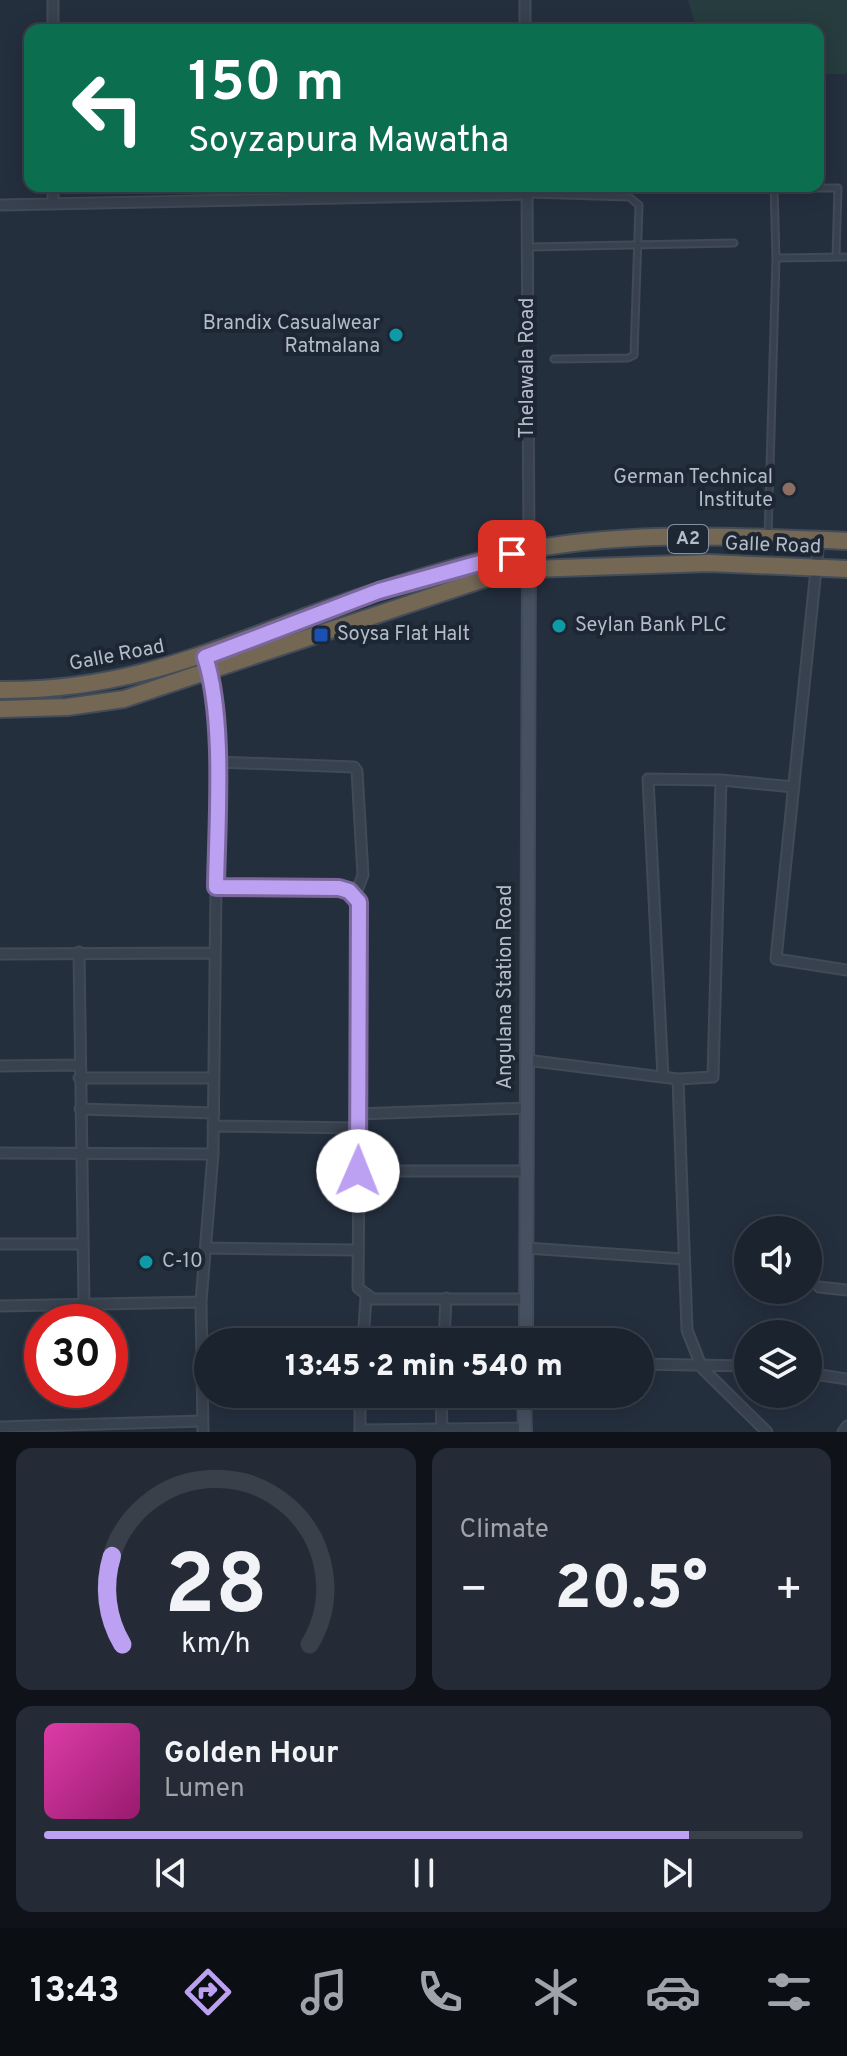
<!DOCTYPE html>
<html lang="en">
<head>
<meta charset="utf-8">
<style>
  body { margin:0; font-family:Overpass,sans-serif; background:#242b36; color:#f1f3f6; height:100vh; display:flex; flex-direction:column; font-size:30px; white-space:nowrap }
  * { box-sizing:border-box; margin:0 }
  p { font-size:26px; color:#a0a4aa }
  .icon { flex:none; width:44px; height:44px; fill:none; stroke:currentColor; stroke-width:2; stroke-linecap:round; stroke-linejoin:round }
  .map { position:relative; height:1432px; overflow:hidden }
  .drawer { display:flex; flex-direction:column; gap:16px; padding:16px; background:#0f1319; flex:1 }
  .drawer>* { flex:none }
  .guide { position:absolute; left:24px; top:24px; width:800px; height:168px; border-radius:16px; box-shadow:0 4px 20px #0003,0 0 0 2px #39404a; background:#0b6e4f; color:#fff; overflow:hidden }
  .controls { position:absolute; left:734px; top:1216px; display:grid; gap:16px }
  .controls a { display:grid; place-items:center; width:88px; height:88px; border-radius:50%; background:#1b232e; box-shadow:0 4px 20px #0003,0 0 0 2px #39404a; font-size:40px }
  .speed { position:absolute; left:24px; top:1304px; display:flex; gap:16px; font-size:40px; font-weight:700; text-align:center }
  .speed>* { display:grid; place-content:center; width:104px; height:104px; border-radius:50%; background:#1b232e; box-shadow:0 4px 20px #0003,0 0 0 2px #39404a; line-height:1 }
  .speed .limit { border:12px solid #d22; background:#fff; color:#111 }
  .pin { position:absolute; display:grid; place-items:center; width:68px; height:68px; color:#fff; margin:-34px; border-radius:16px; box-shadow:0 4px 12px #0006 }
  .me { position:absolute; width:88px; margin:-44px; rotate:1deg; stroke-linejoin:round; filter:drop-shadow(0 0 6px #0008) }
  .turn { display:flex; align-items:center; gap:28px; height:168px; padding:0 32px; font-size:36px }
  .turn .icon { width:104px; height:104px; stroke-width:2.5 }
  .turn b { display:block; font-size:56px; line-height:68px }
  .big { font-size:60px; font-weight:800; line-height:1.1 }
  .drawer .card { flex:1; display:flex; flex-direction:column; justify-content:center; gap:12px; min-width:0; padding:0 28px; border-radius:16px; background:#242b36 }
  .drawer .dial { align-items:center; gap:0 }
  .dial svg { height:208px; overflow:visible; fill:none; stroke:#39404a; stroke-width:7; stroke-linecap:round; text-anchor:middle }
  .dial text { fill:#f1f3f6; stroke:none }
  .song { display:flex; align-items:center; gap:24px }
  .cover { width:96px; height:96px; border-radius:12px; background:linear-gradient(135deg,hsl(320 70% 55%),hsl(320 70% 35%)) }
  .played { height:8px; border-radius:4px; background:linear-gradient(90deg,#bca0f2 85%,#39404a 85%) }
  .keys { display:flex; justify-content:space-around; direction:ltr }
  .heat { display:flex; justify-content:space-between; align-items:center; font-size:44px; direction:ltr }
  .drawer .tiles { flex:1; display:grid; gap:16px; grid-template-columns:1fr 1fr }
  .card:last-child { grid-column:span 2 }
  .trip { position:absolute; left:194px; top:1328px; width:460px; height:80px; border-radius:40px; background:#1b232e; box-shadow:0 4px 20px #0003,0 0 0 2px #39404a; font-weight:800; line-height:80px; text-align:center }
  .menu { display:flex; height:128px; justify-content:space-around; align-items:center; background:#0b0e12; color:#a0a4aa }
  .menu .icon { width:56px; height:56px }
  .menu .on { color:#bca0f2 }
  .menu b { font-size:36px; color:#f1f3f6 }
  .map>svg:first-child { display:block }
  .green { fill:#263c3f }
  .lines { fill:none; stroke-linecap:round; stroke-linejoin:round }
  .lane-casing { stroke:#414a57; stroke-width:9 }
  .street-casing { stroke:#414a57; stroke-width:13 }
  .secondary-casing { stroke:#414a57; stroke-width:16 }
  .highway-casing { stroke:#434c59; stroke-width:20 }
  .lane { stroke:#38414e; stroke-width:5 }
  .street { stroke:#38414e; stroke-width:9 }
  .secondary { stroke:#465061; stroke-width:12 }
  .highway { stroke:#746855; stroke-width:16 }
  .route-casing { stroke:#7a689d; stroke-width:20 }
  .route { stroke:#bca0f2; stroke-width:14 }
  .culture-dot { fill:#0f9aa8; stroke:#1d2633; stroke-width:3 }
  .education-dot { fill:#8d6e63; stroke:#1d2633; stroke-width:3 }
  .transit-dot { fill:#1a4fb4; stroke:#1d2633; stroke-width:3 }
  .labels { text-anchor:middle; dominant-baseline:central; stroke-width:8; stroke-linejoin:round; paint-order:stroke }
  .shield { fill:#1d2633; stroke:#878f9c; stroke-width:2 }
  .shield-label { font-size:18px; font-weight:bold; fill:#b4bcc9 }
  .poi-label { font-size:20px; fill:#b4bcc9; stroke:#1d2633; text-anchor:start }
  .street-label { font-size:20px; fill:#b4bcc9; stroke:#1d2633 }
</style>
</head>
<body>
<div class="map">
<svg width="847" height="1432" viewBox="0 0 847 1432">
  <rect width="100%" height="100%" fill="#242f3e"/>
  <!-- green -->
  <path class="green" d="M 688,0 L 847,0 L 847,74 L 818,74 L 818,30 L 697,30 Z"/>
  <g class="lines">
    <!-- lane casing -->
    <g class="lane-casing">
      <path id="lane" d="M 773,188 L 838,188 L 836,257
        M 529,194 L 629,197 L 639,205 L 634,355 L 628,358 L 554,359
        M 529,247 L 734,243
        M 776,258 L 847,257
        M 768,537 L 776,258 L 774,186"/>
    </g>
    <!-- street casing -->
    <g class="street-casing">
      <path id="street" d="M 53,0 L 53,30
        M 525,30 L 525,0
        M 53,186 L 53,204
        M 527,186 L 529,550
        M 0,205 L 528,194
        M 819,540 L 776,959 L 847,970
        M 209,667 L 217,762 L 216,887 L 339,888 L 355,896 L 361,910 L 358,1288 L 373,1299 L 526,1299
        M 217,762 L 354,767 L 357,771 L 363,875 L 355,896
        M 79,952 L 84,1305
        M 0,954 L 215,953
        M 526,1060 L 678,1079 L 713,1077 L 721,780
        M 0,1066 L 79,1065
        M 663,1077 L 648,779 L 721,780 L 794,787
        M 79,1078 L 214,1078
        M 678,1079 L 687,1330 L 702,1368 L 767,1432
        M 80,1109 L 214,1113
        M 357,1114 L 526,1108
        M 213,1126 L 359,1128
        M 0,1153 L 213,1154
        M 358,1171 L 526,1171
        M 0,1244 L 83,1244
        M 206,1248 L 356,1250
        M 527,1248 L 683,1259
        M 819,1287 L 847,1290
        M 0,1306 L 201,1302
        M 363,1342 L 366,1297
        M 444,1342 L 446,1298
        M 640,1364 L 748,1366
        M 808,1373 L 847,1379
        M 441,1395 L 442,1432
        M 359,1402 L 524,1398
        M 0,1427 L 202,1421
        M 360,1430 L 525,1428
        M 203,1432 L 201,1302 L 213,1154 L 216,887
        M 360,1432 L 360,1394
        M 843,1432 L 847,1426"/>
    </g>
    <!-- secondary casing -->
    <g class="secondary-casing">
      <path id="secondary" d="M 526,1342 L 529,561
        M 524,1394 L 525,1432"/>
    </g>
    <!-- highway casing -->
    <g class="highway-casing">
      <path id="highway" d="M 0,690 C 117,691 197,657 305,617 C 367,594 431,573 496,557 C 608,529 733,536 847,541
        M 0,709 L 67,707 L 124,699 L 499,574 L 530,569 L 709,563 L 847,569"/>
    </g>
    <!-- lane -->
    <use href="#lane" class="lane"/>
    <!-- street -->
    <use href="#street" class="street"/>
    <!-- secondary -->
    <use href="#secondary" class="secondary"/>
    <!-- highway -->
    <use href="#highway" class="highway"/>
  </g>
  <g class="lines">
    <!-- route casing -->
    <g class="route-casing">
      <path id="route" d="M 358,1171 L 359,902 L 349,891 L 339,888 L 216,887 C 217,822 225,717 205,657 L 379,591 L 512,554"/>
    </g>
    <!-- route -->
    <use href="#route" class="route"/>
  </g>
  <!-- markers -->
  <g class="culture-dot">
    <circle cx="396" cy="335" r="8"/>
    <circle cx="559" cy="626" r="8"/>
    <circle cx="146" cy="1262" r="8"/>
  </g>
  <circle class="education-dot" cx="789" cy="489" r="8"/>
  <rect class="transit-dot" x="313" y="627" width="16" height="16" rx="4"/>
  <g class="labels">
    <!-- shield labels -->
    <rect class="shield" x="668" y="525" width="40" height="28" rx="6"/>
    <g class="shield-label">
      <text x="688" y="539">A2</text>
    </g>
    <!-- poi labels -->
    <g class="poi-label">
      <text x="380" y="324" text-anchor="end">Brandix Casualwear<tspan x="380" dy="23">Ratmalana</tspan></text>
      <text x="773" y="478" text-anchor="end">German Technical<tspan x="773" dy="23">Institute</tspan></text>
      <text x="575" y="626">Seylan Bank PLC</text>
      <text x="337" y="635">Soysa Flat Halt</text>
      <text x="162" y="1262">C-10</text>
    </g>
    <!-- street labels -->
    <g class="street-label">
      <text transform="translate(528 368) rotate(-90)">Thelawala Road</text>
      <text transform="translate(773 546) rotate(2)">Galle Road</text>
      <text transform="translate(117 656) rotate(-11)">Galle Road</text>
      <text transform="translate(506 987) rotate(-90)">Angulana Station Road</text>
    </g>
  </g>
</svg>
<div class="controls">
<a><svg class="icon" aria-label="sound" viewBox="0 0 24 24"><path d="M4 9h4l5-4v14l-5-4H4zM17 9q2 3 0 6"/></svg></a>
<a><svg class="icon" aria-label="layers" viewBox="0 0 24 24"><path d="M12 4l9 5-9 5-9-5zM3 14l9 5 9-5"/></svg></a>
</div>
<div class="speed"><div class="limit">30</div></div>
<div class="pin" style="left:512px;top:554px;background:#d93025"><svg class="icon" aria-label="arrive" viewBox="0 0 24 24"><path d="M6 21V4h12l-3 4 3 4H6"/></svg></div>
<svg class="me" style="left:358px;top:1171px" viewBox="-20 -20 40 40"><circle r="19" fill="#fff"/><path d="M0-13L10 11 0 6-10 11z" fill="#bca0f2"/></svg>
<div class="trip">13:45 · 2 min · 540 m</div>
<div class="guide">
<div class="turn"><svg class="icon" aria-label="left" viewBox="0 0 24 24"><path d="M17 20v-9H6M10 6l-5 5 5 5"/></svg><div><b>150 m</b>Soyzapura Mawatha</div></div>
</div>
</div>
<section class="drawer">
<div class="tiles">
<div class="card dial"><svg viewBox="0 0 100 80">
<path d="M14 69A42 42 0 1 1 86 69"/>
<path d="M14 69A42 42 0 0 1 10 35" stroke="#bca0f2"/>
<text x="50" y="56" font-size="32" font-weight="700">28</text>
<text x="50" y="72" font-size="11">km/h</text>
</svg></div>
<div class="card"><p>Climate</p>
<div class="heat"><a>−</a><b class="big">20.5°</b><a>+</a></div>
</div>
<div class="card">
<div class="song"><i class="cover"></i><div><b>Golden Hour</b><p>Lumen</p></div></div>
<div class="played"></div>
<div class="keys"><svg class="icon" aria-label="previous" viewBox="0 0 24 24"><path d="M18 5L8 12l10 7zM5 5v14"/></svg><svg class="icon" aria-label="pause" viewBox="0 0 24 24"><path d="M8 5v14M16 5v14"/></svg><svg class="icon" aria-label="next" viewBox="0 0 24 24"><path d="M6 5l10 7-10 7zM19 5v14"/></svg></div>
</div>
</div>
</section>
<nav class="menu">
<b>13:43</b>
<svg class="icon on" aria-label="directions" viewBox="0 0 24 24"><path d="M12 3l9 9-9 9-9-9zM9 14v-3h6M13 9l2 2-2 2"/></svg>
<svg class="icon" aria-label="music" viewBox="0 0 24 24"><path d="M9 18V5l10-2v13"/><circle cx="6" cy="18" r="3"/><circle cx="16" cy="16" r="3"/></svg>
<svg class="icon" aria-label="phone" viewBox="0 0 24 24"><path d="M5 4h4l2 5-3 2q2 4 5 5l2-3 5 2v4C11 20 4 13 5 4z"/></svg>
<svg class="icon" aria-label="climate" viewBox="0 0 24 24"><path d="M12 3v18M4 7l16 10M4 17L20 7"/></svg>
<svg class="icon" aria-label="car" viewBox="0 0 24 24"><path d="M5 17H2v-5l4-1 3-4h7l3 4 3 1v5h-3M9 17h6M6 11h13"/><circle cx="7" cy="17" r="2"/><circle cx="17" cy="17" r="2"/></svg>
<svg class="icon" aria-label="filters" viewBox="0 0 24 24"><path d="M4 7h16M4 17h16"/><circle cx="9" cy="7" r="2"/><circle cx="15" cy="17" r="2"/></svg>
</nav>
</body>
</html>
